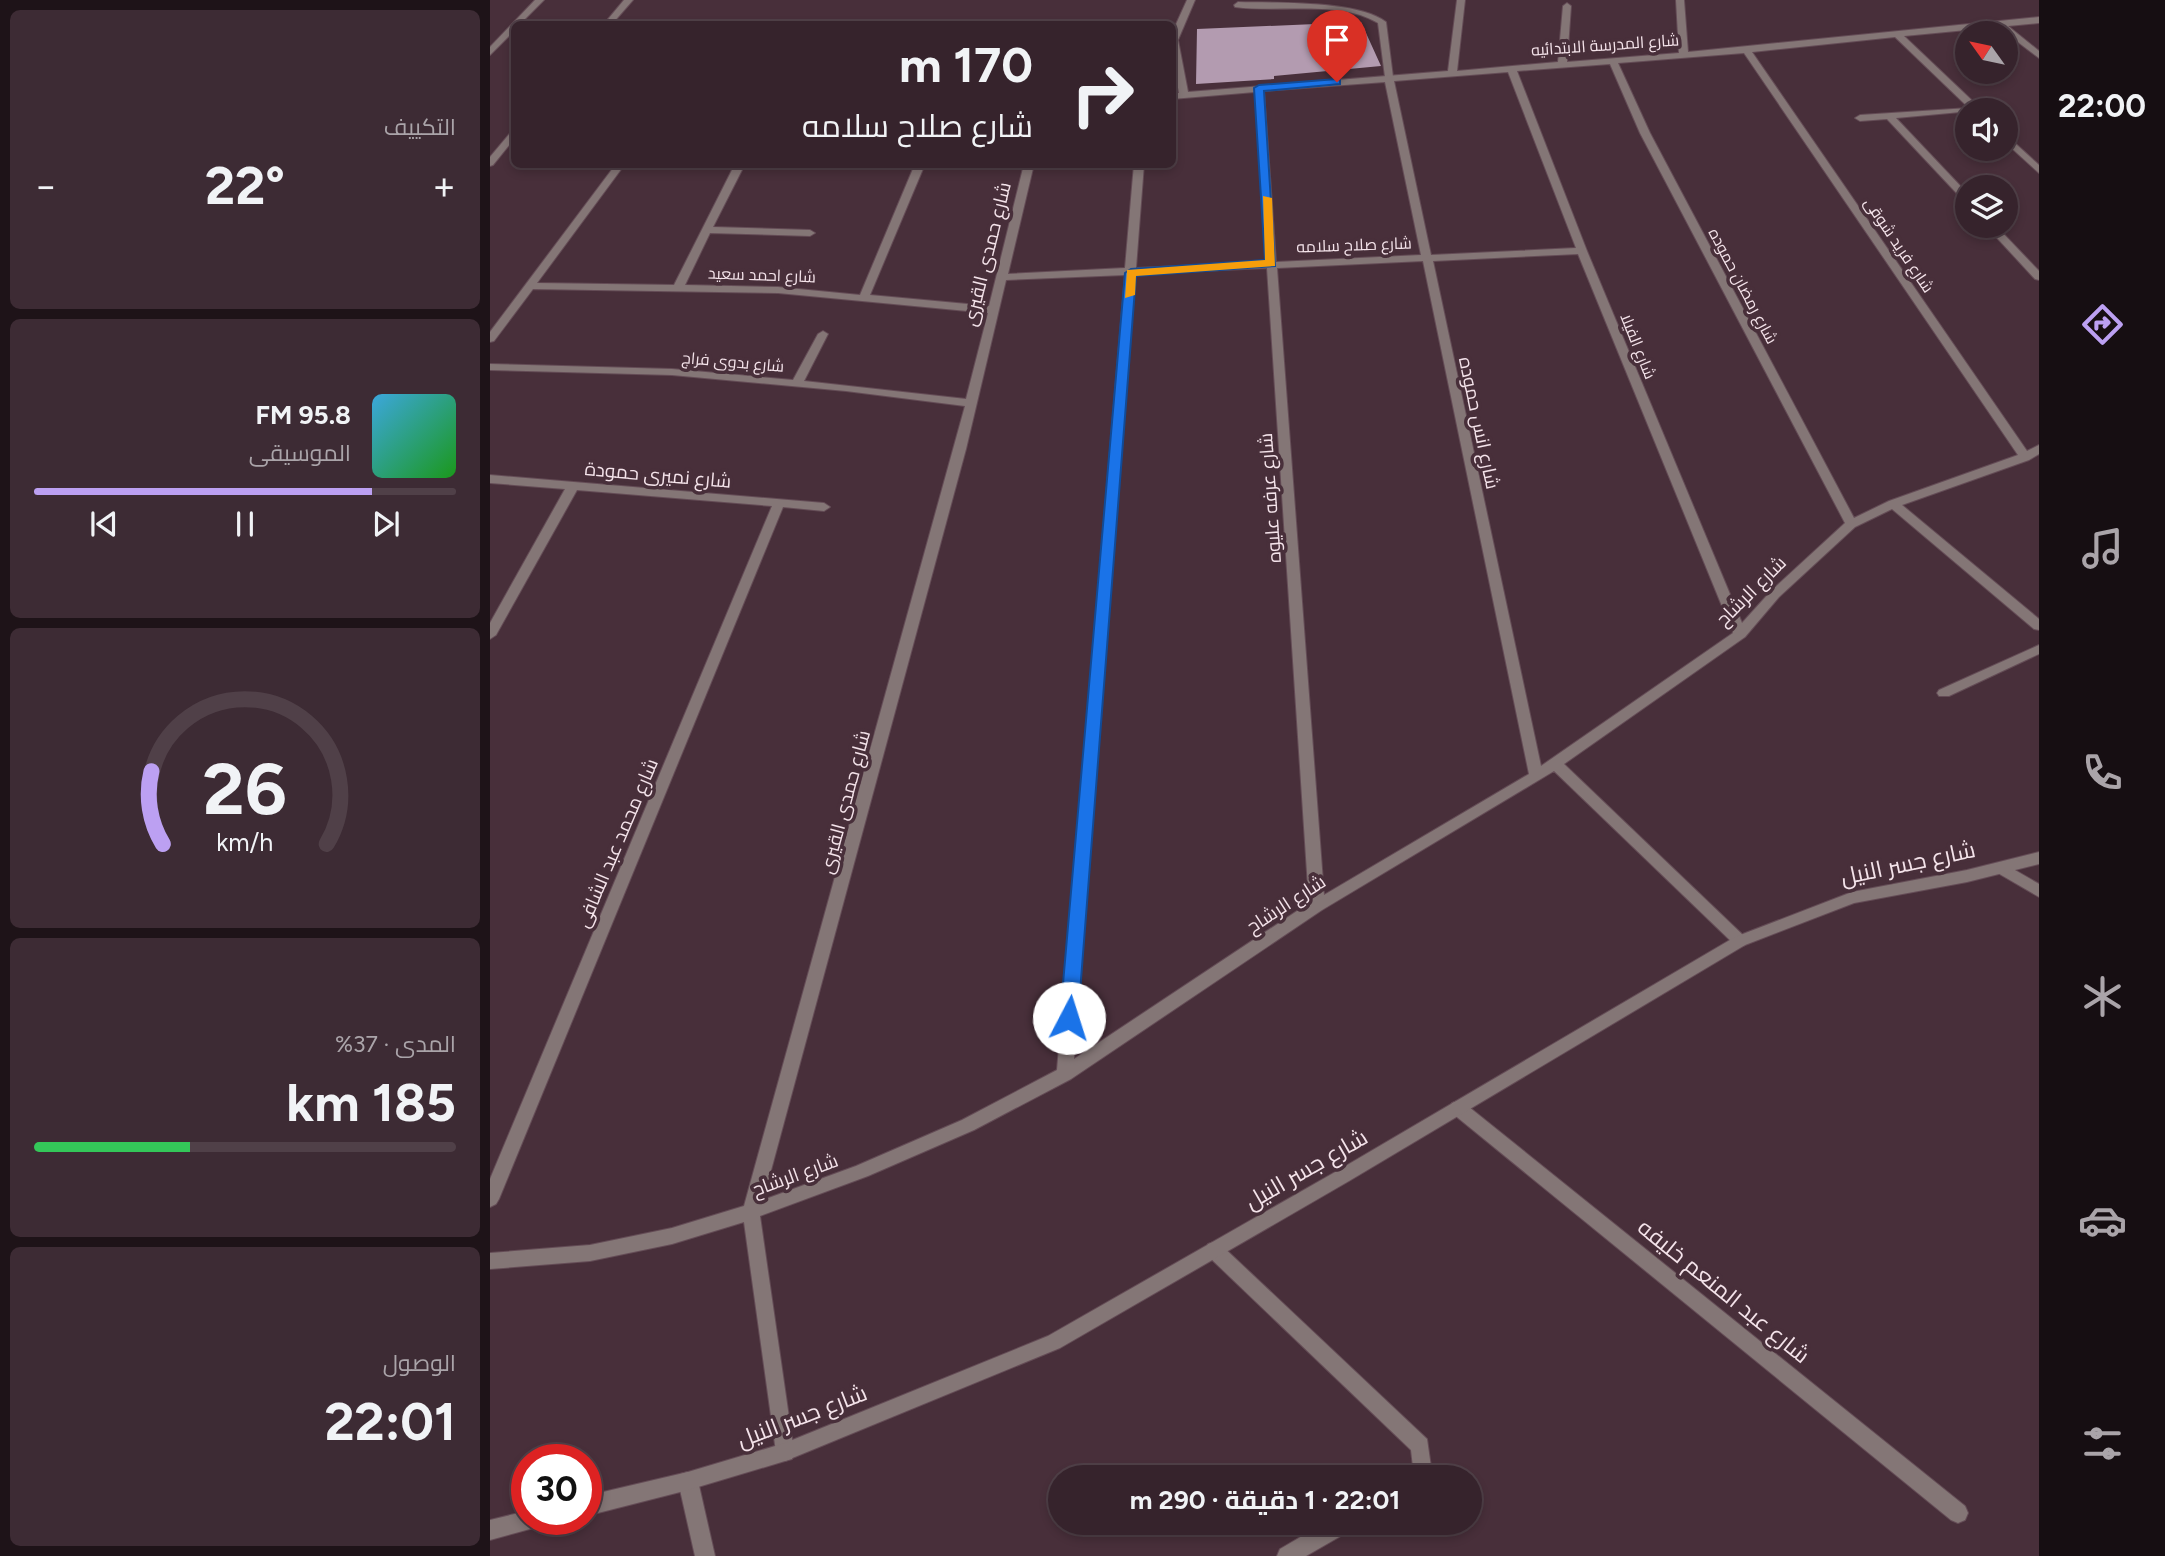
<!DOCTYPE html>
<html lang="ar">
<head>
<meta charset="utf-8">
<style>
  body { margin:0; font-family:Figtree,Cairo,sans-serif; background:#3d2b34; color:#f1f3f6; direction:rtl; height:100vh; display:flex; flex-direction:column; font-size:26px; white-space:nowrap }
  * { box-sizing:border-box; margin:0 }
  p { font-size:23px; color:#aaa4a9 }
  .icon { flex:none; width:38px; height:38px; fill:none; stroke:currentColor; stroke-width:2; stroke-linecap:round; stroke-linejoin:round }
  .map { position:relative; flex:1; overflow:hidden; direction:ltr }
  .side { display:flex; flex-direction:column; gap:10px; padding:10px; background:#1e1318; width:490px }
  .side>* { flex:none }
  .top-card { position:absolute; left:21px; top:21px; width:665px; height:147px; border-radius:10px; box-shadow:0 4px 10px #0003,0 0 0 2px #504048; direction:rtl; background:#36232c; color:#f1f3f6; overflow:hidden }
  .needle { width:46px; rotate:303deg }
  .buttons { position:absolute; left:1465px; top:21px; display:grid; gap:14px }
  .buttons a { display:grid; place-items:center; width:63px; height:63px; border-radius:50%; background:#36232c; box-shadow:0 4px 10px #0003,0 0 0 2px #504048; font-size:35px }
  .speed { position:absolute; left:21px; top:1444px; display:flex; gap:14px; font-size:35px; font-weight:700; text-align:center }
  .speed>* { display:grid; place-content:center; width:91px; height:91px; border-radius:50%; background:#36232c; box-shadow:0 4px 10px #0003,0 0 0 2px #504048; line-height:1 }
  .speed .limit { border:10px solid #d22; background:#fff; color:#111 }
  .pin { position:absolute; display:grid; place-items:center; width:60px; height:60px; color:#fff; margin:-72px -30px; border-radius:50% 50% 50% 0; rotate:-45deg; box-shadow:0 0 7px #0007 }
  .pin .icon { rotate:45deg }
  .me { position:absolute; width:77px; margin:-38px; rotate:5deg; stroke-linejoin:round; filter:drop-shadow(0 0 5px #0008) }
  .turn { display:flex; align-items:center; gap:24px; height:147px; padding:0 28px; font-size:32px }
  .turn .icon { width:91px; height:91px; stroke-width:2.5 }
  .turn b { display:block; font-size:49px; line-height:60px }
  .big { font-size:52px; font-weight:700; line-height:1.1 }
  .side .tile { flex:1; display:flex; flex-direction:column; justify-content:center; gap:10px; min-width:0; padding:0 24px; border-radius:10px; background:#3d2b34 }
  .side .dial { align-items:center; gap:0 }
  .dial svg { height:182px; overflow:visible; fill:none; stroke:#504048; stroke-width:7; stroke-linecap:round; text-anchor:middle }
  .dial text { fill:#f1f3f6; stroke:none }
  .song { display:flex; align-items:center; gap:21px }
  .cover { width:84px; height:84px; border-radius:10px; background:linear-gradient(135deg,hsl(200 70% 55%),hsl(120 70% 35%)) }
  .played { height:7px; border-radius:4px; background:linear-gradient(90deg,#bca0f2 80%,#504048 80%) }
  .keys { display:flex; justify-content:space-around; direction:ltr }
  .heat { display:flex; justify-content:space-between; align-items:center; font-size:38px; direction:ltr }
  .charge { height:10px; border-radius:5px; background:linear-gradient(90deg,#34c759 37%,#504048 0) }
  .trip { position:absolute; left:558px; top:1465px; width:434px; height:70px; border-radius:35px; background:#36232c; box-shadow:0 4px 10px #0003,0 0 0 2px #504048; font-weight:700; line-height:70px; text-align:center; direction:rtl }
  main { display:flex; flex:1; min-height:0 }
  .menu { display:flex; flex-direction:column; width:126px; justify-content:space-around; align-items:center; background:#160e12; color:#aaa4a9 }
  .menu .icon { width:49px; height:49px }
  .menu .current { color:#bca0f2 }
  .menu b { font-size:32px; color:#f1f3f6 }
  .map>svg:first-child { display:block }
  .building { fill:#b39bb0 }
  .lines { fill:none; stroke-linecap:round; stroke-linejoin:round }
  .service-casing { stroke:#644c56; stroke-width:2 }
  .minor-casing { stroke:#644c56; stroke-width:2 }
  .tertiary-casing { stroke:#644c56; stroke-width:2 }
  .service { fill:#847676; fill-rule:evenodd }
  .minor { fill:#847676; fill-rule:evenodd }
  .tertiary { fill:#847676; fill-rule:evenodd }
  .route { fill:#1a73e8; stroke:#114b97; stroke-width:2 }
  .slow { fill:#f59e0b }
  .labels { text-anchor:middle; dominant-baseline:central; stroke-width:7; stroke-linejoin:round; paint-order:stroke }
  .far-street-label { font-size:16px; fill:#f4e3ea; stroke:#482f3a }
  .street-label { font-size:19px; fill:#f4e3ea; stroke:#482f3a }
  .near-street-label { font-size:23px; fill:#f4e3ea; stroke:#482f3a }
</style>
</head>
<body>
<main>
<nav class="menu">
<b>22:00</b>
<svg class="icon current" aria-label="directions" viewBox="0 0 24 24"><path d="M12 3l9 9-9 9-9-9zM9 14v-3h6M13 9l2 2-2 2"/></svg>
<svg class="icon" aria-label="music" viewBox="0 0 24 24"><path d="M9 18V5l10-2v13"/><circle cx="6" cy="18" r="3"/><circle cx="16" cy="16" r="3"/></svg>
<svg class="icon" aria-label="phone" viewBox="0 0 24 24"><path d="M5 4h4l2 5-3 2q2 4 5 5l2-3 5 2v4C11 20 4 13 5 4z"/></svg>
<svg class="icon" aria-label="climate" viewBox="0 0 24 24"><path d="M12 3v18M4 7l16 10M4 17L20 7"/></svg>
<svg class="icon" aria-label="car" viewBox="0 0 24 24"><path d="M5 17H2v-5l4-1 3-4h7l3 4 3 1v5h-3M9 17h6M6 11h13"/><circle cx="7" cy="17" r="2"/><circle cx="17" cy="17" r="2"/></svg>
<svg class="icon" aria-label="filters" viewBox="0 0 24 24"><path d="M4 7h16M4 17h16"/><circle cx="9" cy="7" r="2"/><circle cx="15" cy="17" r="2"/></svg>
</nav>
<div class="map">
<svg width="1549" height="1556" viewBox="0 0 1549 1556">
  <rect width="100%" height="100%" fill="#482f3a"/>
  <!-- building -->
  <path class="building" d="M 871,22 L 891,66 L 784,76 L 784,79 L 706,84 L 707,29 Z"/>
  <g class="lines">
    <!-- service casing -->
    <g class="service-casing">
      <path id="service" d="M 748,2 C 785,3 868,0 896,22 L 903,77 L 899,80 L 895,77 L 888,23 C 850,0 788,13 745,7 L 744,5 Z
        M 1511,862 L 1549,884 L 1549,897 L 1506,872 L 1504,868 L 1506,864 Z"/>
    </g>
    <!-- minor casing -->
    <g class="minor-casing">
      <path id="minor" d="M 45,0 L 54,0 L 30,24 L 24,24 L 24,31 L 0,55 L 0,47 Z
        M 134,0 L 143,0 L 122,24 L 114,24 Z
        M 697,0 L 705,0 L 688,40 L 698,92 L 958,71 L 967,0 L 975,0 L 967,71 L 1068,62 L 1073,6 L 1077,3 L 1081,6 L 1077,62 L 1189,53 L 1186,0 L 1194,0 L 1198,52 L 1549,17 L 1549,23 L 1518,26 L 1549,51 L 1549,58 L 1508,27 L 1414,36 L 1492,110 L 1406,118 L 1477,193 L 1477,202 L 1474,201 L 1397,119 L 1370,121 L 1365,118 L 1370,115 L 1479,108 L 1405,37 L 1262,52 L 1537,451 L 1549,445 L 1549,454 L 1539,460 L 1412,505 L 1549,619 L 1549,630 L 1544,629 L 1402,509 L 1365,527 L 1289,597 L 1255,637 L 1074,764 L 1255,937 L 1258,941 L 1255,945 L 1250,947 L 1245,945 L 1064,771 L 832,910 L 581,1079 L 484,1130 L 378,1176 L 270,1216 L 304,1452 L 302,1459 L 295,1461 L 288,1459 L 286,1452 L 254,1222 L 182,1244 L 100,1261 L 0,1269 L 0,1253 L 100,1245 L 182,1228 L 254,1206 L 475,406 L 356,391 L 182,375 L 0,370 L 0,364 L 182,369 L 303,380 L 328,334 L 333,331 L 338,334 L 314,381 L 476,399 L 498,313 L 288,293 L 43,289 L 4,341 L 0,342 L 0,332 L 126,164 L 135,164 L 47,283 L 184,285 L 245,164 L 255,164 L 223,227 L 320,230 L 325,233 L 320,236 L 220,233 L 195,285 L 288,287 L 370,295 L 425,164 L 435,164 L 380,295 L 499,306 L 534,164 L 544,164 L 518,274 L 635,268 L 644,164 L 654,164 L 646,268 L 776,262 L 765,92 L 682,99 L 682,93 L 689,93 L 682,56 L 682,33 ZM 1254,53 L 1528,455 L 1399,501 L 1364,518 L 1160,133 L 1128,63 ZM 1120,64 L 1150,133 L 1355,523 L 1281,591 L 1252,623 L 1097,251 L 1027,71 ZM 1018,72 L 1086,248 L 941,255 L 904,81 ZM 895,82 L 931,255 L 786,262 L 774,91 ZM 1088,254 L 1243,633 L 1051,766 L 943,261 ZM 933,261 L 1039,774 L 834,895 L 787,268 ZM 777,268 L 819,903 L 584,1059 L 645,274 ZM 635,275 L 567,1070 L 472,1120 L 366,1166 L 273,1200 L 476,449 L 516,280 Z
        M 24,131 L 24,139 L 3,165 L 0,166 L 0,157 L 21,132 Z
        M 1516,135 L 1549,165 L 1549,173 L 1516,143 Z
        M 1496,226 L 1506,226 L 1549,271 L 1549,280 L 1545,279 Z
        M 0,475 L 334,503 L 340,507 L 334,511 L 293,507 L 9,1199 L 6,1204 L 0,1207 L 0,1179 L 282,506 L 87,490 L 6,635 L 0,639 L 0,623 L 75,489 L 0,483 Z
        M 1549,645 L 1549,654 L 1459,696 L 1449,696 L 1447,693 L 1449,690 Z
        M 968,1101 L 974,1103 L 1475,1506 L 1478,1513 L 1475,1520 L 1468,1523 L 1461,1520 L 962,1113 L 960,1108 L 962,1103 Z
        M 724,1242 L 730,1244 L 937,1439 L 941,1467 L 938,1477 L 918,1477 L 923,1467 L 921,1450 L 718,1256 L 715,1250 L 718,1244 Z
        M 198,1472 L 205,1474 L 208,1481 L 225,1556 L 205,1556 L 188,1481 L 191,1474 Z
        M 836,1522 L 865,1522 L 863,1529 L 816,1556 L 787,1556 L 790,1549 Z"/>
    </g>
    <!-- tertiary casing -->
    <g class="tertiary-casing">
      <path id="tertiary" d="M 1549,852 L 1549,864 L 1477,882 L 1364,903 L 1255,945 L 859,1181 L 570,1348 L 295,1461 L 198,1490 L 96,1516 L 96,1496 L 198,1472 L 295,1443 L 558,1336 L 847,1171 L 1245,937 L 1362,892 L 1477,870 Z
        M 37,1511 L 37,1519 L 54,1519 L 51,1526 L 0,1540 L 0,1520 Z"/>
    </g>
    <!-- service -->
    <use href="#service" class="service"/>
    <!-- minor -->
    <use href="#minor" class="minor"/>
    <!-- tertiary -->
    <use href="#tertiary" class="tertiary"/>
  </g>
  <!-- route -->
  <path class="route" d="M 847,79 L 850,80 L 850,84 L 774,91 L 785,266 L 646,276 L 588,1018 L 586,1024 L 579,1026 L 573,1024 L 570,1018 L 635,273 L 641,269 L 775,260 L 764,88 L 769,85 Z"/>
  <!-- slow -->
  <path class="slow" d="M 773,196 L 782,198 L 785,266 L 646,276 L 645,295 L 635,298 L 637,270 L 775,260 Z"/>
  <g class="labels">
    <!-- far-street labels -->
    <g class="far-street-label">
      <text transform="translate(1115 45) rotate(-4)">شارع المدرسة الابتدائيه</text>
      <text transform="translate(864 245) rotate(-2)">شارع صلاح سلامه</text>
      <text transform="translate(1409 245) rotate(56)">شارع فريد شوقى</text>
      <text transform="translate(272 275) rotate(2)">شارع احمد سعيد</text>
      <text transform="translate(1253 286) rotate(62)">شارع رمضان حموده</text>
      <text transform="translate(1148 346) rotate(68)">شارع الفيلا</text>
      <text transform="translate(243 362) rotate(5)">شارع بدوى فراج</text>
    </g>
    <!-- street labels -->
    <g class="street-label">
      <text transform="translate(497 254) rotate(-76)">شارع حمدى القيرى</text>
      <text transform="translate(989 423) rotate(78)">شارع انس حموده</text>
      <text transform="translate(168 475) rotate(5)">شارع نميرى حمودة</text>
      <text transform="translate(780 498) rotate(-94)">شارع عرفه عليوه</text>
      <text transform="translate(1261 591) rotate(-45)">شارع الرشاح</text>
      <text transform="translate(355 802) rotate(-75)">شارع حمدى القيرى</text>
      <text transform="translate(127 843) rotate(-67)">شارع محمد عبد الشافى</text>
      <text transform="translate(796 904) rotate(-33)">شارع الرشاح</text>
      <text transform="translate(305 1175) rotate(-20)">شارع الرشاح</text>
    </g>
    <!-- near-street labels -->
    <g class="near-street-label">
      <text transform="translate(1418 863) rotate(-12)">شارع جسر النيل</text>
      <text transform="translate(816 1169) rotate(-30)">شارع جسر النيل</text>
      <text transform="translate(1234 1291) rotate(39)">شارع عبد المنعم خليفه</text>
      <text transform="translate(312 1416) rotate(-21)">شارع جسر النيل</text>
    </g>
  </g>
</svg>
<div class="buttons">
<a><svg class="needle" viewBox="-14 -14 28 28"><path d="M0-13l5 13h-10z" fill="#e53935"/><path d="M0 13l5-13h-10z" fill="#aaa4a9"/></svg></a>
<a><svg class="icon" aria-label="sound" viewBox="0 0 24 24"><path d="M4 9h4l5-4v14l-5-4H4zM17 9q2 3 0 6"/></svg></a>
<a><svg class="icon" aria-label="layers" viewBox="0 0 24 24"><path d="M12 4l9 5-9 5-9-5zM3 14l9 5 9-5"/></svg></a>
</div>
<div class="speed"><div class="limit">30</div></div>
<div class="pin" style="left:847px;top:82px;background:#d93025"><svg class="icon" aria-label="arrive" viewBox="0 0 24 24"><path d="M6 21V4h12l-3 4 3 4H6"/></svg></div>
<svg class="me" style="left:579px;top:1018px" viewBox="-20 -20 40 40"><circle r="19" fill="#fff"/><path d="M0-13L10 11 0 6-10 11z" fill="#1a73e8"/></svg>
<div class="trip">22:01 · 1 دقيقة · 290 m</div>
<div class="top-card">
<div class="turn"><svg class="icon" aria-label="right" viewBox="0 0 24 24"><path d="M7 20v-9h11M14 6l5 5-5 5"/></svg><div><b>170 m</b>شارع صلاح سلامه</div></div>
</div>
</div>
<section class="side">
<div class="tile"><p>التكييف</p>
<div class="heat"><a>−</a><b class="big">22°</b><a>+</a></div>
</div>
<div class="tile">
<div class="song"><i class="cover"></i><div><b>95.8 FM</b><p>الموسيقى</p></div></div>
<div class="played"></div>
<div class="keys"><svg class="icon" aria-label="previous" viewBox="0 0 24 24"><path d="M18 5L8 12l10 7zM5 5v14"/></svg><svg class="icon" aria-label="pause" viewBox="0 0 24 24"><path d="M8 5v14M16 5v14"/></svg><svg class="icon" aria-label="next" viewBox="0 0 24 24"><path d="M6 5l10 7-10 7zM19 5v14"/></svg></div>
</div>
<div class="tile dial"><svg viewBox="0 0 100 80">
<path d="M14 69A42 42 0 1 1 86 69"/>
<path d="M14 69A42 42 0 0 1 9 37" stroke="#bca0f2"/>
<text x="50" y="56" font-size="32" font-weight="700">26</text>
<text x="50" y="72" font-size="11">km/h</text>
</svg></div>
<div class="tile"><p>المدى · 37%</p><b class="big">185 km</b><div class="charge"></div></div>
<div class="tile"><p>الوصول</p><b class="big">22:01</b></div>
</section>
</main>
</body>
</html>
